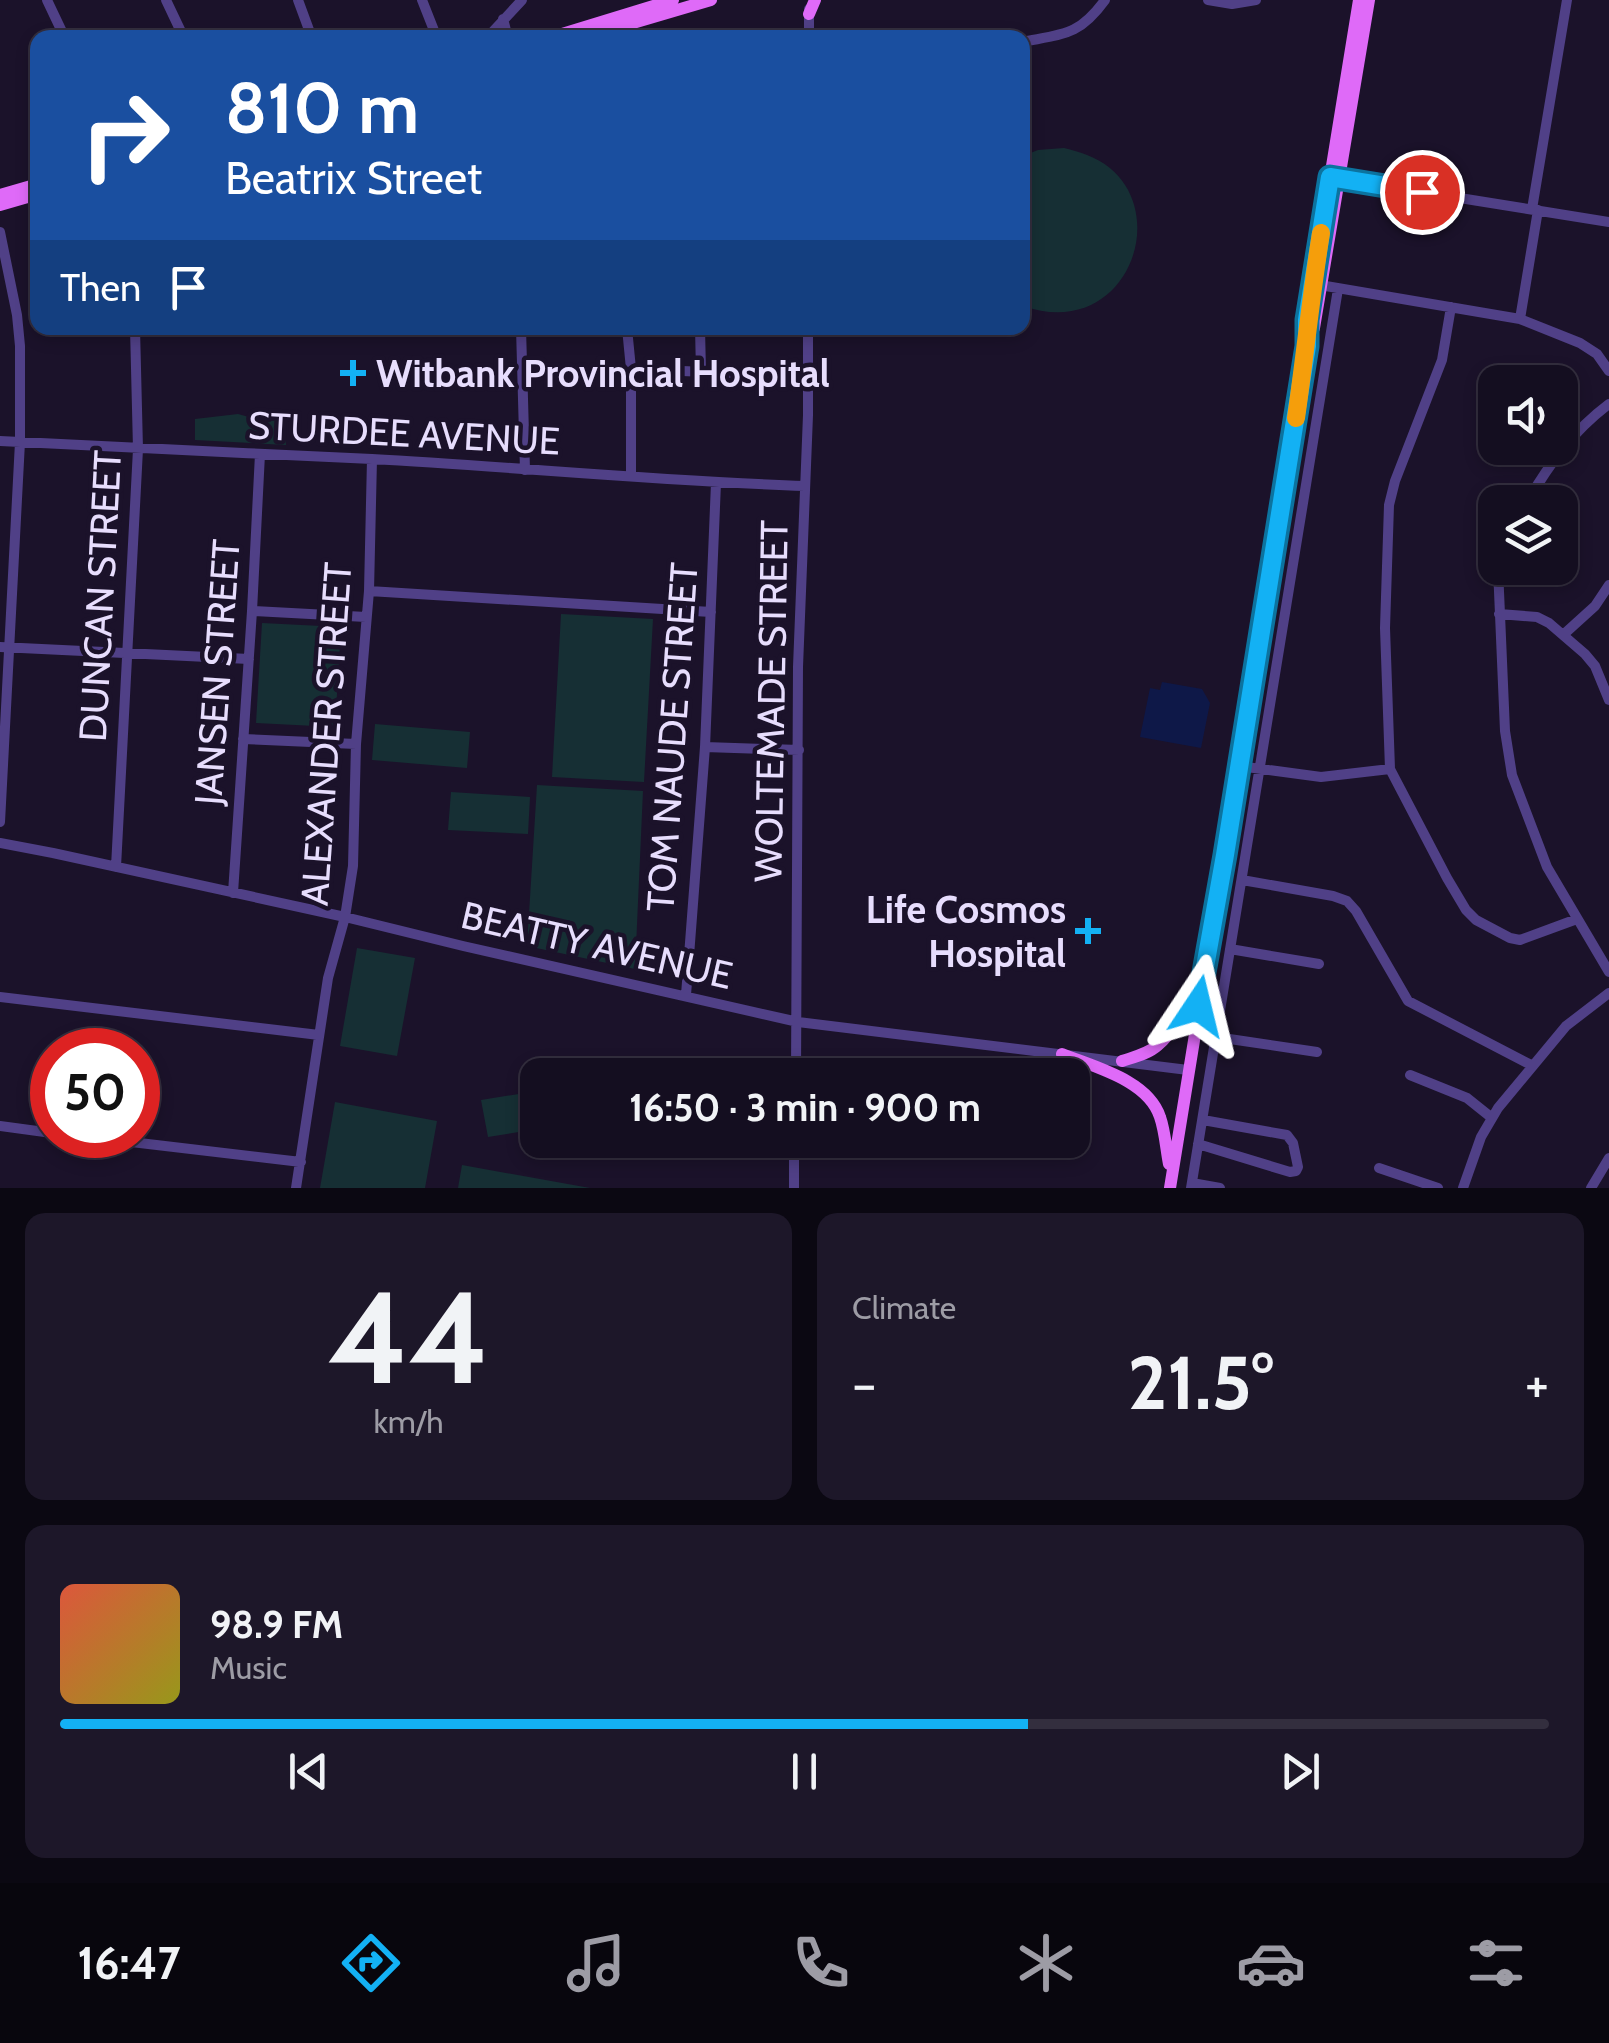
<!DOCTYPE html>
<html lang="en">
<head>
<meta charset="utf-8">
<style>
  body { margin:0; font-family:Cabin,sans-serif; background:#1d1729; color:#f1f3f6; height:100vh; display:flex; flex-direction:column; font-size:38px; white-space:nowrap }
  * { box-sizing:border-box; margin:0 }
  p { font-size:32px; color:#9d9ca5 }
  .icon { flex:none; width:55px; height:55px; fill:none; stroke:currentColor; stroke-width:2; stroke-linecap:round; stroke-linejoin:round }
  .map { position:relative; height:1188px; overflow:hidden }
  .side { display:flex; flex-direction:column; gap:25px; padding:25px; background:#0b0812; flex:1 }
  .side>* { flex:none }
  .banner { position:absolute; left:30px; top:30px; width:1000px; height:305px; border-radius:20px; box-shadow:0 5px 15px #0003,0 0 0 2px #332e3e; background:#1a4fa0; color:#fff; overflow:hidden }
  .fabs { position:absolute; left:1478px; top:365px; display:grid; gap:20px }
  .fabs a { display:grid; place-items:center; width:100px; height:100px; border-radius:20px; background:#140e20; box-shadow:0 5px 15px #0003,0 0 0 2px #332e3e; font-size:50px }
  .speed { position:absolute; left:30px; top:1028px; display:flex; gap:20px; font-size:50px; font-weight:700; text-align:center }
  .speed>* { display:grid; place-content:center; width:130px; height:130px; border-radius:50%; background:#140e20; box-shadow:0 5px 15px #0003,0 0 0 2px #332e3e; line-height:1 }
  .speed .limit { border:15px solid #d22; background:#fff; color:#111 }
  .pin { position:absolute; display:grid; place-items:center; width:85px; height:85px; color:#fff; margin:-42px; border:5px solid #fff; border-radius:50%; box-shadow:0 2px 10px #0007 }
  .me { position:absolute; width:110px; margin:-55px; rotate:10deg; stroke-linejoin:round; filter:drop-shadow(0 0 8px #0008) }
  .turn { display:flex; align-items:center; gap:35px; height:210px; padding:0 30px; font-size:45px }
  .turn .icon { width:130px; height:130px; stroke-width:2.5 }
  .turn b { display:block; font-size:70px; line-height:85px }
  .then { display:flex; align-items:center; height:95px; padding:0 30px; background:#0003; gap:20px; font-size:38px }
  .big { font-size:75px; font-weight:800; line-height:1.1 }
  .side .card { flex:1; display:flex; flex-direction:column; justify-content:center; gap:15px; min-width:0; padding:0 35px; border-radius:20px; background:#1d1729 }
  .side .dial { align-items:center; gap:0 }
  .dial b { font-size:130px; line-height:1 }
  .song { display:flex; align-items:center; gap:30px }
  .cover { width:120px; height:120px; border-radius:15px; background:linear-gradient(135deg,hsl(10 70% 55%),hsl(60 70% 35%)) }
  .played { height:10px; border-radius:5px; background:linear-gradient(90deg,#13b1f4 65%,#332e3e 65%) }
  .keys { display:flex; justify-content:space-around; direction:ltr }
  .heat { display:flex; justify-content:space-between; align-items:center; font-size:55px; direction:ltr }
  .side .tiles { flex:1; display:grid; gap:25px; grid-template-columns:1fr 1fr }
  .card:last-child { grid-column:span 2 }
  .trip { position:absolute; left:520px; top:1058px; width:570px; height:100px; border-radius:20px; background:#140e20; box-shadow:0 5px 15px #0003,0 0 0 2px #332e3e; font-weight:800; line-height:100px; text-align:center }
  .menu { display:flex; height:160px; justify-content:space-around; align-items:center; background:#08060d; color:#9d9ca5 }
  .menu .icon { width:70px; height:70px }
  .menu .active { color:#13b1f4 }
  .menu b { font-size:45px; color:#f1f3f6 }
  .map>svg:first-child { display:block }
  .green { fill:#162f34 }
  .water { fill:#0e1848 }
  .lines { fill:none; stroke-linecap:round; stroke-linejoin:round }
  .minor { stroke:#504087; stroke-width:10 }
  .major { stroke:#df6af8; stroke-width:12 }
  .route-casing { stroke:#0c739f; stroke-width:25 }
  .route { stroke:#13b1f4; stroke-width:18 }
  .slow { stroke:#f59e0b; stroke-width:18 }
  .poi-dot { fill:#13b1f4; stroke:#1b122a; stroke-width:4 }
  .labels { text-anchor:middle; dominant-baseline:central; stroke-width:9; stroke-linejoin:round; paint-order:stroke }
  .poi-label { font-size:38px; font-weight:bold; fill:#e7ddfd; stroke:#1b122a; text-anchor:start }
  .street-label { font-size:38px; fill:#e7ddfd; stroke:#1b122a }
</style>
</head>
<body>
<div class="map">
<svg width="1609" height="1188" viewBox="0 0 1609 1188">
  <rect width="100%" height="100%" fill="#1b122a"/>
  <!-- green -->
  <path class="green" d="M 1064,148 C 1072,150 1080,152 1087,155 C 1181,191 1134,345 1023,306 L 1023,156 L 1038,150 Z
    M 238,414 L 260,420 L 283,416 L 286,445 L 195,440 L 195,419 Z
    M 561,614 L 653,619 L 644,782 L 552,777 Z
    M 262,623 L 341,627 L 335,727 L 256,723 Z
    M 375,724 L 470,732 L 467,768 L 372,760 Z
    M 537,785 L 643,791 L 635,969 L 527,946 Z
    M 451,792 L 530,797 L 528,834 L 448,830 Z
    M 357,948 L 415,958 L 397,1056 L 340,1046 Z
    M 537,1091 L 537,1129 L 488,1137 L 481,1100 Z
    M 335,1102 L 437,1121 L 425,1188 L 320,1188 Z
    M 462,1165 L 590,1188 L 458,1188 Z"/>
  <!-- water -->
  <path class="water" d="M 1162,682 L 1202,689 L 1210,703 L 1201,748 L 1140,737 L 1150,688 L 1160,690 Z"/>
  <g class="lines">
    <!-- minor -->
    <path class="minor" d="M 47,0 L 65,38
      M 166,0 L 184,38
      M 298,0 L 312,38
      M 422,0 L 437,38
      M 1208,0 L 1232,4 L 1256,0
      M 809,9 L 809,38
      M 503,19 L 508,38
      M 487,38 L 522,0
      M 1022,42 C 1063,34 1079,36 1105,0
      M 1335,178 L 1609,222
      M 1532,209 L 1567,0
      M 0,232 L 17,315 L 20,346 L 20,442 L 0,822
      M 1314,284 L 1520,319 L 1580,343 L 1597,354 L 1609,371
      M 1451,307 L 1442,360 L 1395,481 L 1389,505 L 1385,628 L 1390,769 L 1447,878 L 1466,910 L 1476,920 L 1510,938 L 1520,940 L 1577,919
      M 1520,319 L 1538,210
      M 521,328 L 525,470
      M 627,328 L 631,369 L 631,475
      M 700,328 L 701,372
      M 631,369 L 807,376
      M 0,441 C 124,448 248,453 372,459 C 516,467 660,481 805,486
      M 1527,502 C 1550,463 1573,431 1609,404
      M 1498,568 L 1505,731 L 1512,775 L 1547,867 L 1609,972
      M 369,591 L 711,612
      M 252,611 L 366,617
      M 1499,614 L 1537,617 L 1549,623 L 1585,654 L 1595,666 L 1609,700
      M 1563,635 L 1595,606 L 1609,585
      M 0,647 L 249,659
      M 243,739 L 356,744
      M 705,747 L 799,750
      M 1239,766 L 1321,777 L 1390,769
      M 0,843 L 53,853 L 345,917 L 463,946 L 798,1022 L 1188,1070
      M 116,867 L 138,449 L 135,328
      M 1242,880 L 1333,896 L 1347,901 L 1356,911 L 1408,1001 L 1533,1066
      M 233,893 L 252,611 L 260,454
      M 1230,949 L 1319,964
      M 686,995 L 705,747 L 716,483
      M 0,997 L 319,1035
      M 1216,1037 L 1317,1052
      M 796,1075 L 798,667 L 808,415 L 808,328
      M 1410,1075 L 1467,1098 L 1492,1118
      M 0,1126 L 52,1133
      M 72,1135 L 301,1162
      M 1198,1144 L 1290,1172 L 1296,1171 L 1298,1167 L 1293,1143 L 1287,1135 L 1203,1120
      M 1379,1168 L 1438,1188
      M 1192,1183 L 1220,1188
      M 296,1188 L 328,978 L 345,917 L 353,866 L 356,744 L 369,591 L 372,459
      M 794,1188 L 794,1140
      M 1191,1188 L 1338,289
      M 1463,1188 L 1481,1137 L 1498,1108 L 1566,1026 L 1609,993
      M 1591,1188 L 1609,1158"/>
    <!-- major -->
    <path class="major" d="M 809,14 L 815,0
      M 549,38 L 673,0
      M 582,38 L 711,0
      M 0,195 L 38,184
      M 0,205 L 38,194
      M 1312,289 L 1359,0
      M 1062,1054 C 1094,1067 1148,1080 1160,1117 C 1165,1131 1166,1149 1169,1164
      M 1122,1061 C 1134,1057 1148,1054 1158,1045 C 1176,1031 1188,997 1199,977
      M 1170,1188 L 1307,346 L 1314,328 L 1369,0"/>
  </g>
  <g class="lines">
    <!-- route casing -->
    <g class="route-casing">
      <path id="route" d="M 1198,1006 L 1225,855 L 1307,346 L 1307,320 L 1330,177 L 1422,192"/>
    </g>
    <!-- route -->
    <use href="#route" class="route"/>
    <!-- slow -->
    <path class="slow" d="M 1296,418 C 1305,356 1311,295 1321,233"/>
  </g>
  <!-- markers -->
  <g class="poi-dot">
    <path d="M348 358h10v10h10v10h-10v10h-10v-10h-10v-10h10z"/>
    <path d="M1083 916h10v10h10v10h-10v10h-10v-10h-10v-10h10z"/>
  </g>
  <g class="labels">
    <!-- poi labels -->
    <g class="poi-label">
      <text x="376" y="373">Witbank Provincial Hospital</text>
      <text x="1066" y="909" text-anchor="end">Life Cosmos<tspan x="1066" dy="44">Hospital</tspan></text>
    </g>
    <!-- street labels -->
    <g class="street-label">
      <text transform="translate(404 433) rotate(3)">STURDEE AVENUE</text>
      <text transform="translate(100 596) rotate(-87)">DUNCAN STREET</text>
      <text transform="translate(217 672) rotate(-86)">JANSEN STREET</text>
      <text transform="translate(771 701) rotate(-89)">WOLTEMADE STREET</text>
      <text transform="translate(326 734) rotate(-86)">ALEXANDER STREET</text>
      <text transform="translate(672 737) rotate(-86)">TOM NAUDE STREET</text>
      <text transform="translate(597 945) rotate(13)">BEATTY AVENUE</text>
    </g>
  </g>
</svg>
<div class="fabs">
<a><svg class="icon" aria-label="sound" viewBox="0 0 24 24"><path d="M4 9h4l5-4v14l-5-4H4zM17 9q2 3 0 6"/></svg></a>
<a><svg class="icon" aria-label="layers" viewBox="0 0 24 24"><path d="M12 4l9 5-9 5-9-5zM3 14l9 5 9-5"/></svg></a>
</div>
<div class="speed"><div class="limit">50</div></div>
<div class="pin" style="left:1422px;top:192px;background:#d93025"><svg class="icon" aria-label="arrive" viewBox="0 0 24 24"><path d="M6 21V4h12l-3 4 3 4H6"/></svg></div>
<svg class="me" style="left:1198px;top:1006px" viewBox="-20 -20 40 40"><path d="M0-17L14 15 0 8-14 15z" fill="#13b1f4" stroke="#fff" stroke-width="4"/></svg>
<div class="trip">16:50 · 3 min · 900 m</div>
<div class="banner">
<div class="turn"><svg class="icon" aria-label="right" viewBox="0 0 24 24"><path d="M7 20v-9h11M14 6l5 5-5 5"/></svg><div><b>810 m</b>Beatrix Street</div></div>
<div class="then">Then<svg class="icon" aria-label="arrive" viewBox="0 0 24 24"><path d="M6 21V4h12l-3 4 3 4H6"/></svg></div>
</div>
</div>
<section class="side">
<div class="tiles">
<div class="card dial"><b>44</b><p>km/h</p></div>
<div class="card"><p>Climate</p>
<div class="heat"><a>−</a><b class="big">21.5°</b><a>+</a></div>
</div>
<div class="card">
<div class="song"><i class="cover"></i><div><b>98.9 FM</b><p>Music</p></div></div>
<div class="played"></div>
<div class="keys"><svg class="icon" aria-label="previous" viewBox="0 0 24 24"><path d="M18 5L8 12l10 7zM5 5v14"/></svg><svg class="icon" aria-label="pause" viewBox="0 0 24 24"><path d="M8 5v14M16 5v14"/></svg><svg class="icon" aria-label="next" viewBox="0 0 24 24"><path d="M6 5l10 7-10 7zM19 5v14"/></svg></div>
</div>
</div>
</section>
<nav class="menu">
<b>16:47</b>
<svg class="icon active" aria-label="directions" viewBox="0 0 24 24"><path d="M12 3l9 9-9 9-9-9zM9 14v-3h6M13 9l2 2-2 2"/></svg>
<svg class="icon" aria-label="music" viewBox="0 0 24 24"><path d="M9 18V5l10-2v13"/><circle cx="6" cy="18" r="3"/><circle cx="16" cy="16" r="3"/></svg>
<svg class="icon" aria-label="phone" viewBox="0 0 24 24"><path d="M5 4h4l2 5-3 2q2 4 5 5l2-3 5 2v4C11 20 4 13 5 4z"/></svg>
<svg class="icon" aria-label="climate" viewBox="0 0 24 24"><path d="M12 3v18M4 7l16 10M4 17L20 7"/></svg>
<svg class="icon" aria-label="car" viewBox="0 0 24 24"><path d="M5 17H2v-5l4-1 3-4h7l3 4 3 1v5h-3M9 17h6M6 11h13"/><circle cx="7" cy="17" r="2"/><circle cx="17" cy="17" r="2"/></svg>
<svg class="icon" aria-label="filters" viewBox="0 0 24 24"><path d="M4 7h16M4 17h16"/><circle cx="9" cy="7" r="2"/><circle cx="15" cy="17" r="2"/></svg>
</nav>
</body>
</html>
